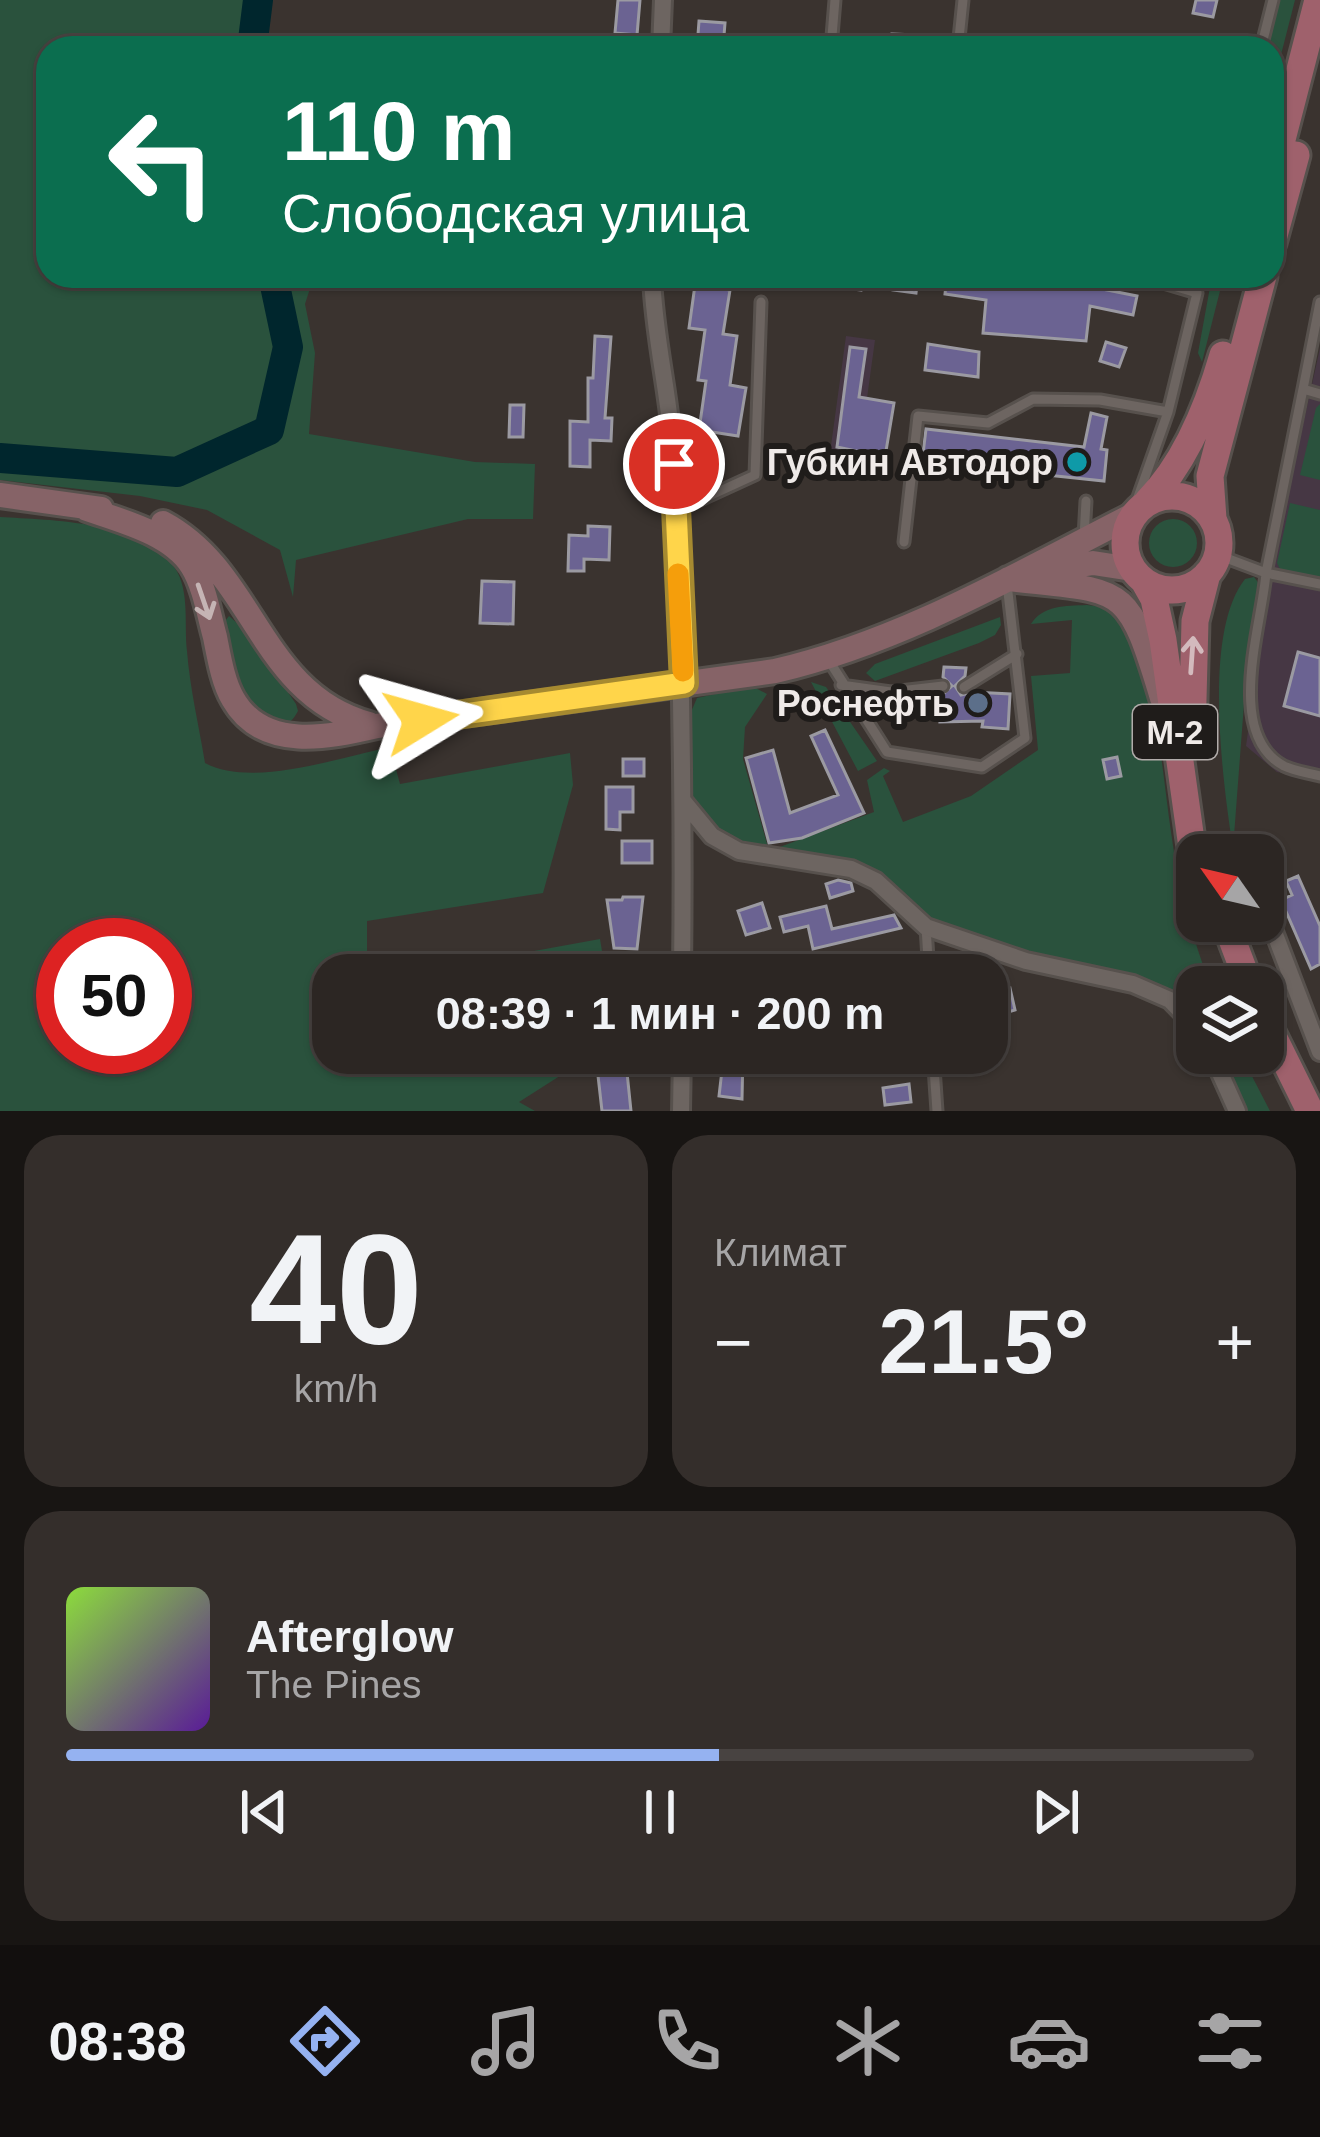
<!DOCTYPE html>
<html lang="ru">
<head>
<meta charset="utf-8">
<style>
  body { margin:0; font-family:Arial,sans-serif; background:#342e2b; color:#f1f3f6; height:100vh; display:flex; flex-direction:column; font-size:45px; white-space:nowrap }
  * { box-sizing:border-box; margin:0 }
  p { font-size:39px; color:#a6a5a6 }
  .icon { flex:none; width:66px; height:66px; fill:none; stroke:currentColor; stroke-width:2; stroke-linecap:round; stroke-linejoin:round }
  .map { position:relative; height:1111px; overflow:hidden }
  .details { display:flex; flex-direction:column; gap:24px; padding:24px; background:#181513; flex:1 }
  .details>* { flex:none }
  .top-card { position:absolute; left:36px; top:36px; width:1248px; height:252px; border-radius:36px; box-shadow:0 3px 9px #0004,0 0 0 3px #484341; background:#0b6e4f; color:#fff; overflow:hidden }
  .needle { width:78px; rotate:304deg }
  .buttons { position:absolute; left:1176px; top:834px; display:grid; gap:24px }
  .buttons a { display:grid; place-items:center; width:108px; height:108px; border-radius:24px; background:#2c2623; box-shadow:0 3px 9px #0004,0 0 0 3px #484341; font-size:60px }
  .speed { position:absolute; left:36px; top:918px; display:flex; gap:24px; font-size:60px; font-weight:700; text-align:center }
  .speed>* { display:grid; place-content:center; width:156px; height:156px; border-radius:50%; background:#2c2623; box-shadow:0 3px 9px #0004,0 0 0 3px #484341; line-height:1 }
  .speed .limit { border:18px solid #d22; background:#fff; color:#111 }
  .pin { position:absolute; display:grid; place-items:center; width:102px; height:102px; color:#fff; margin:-51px; border:6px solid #fff; border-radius:50%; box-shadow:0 3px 12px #0007 }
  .me { position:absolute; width:132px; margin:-66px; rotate:82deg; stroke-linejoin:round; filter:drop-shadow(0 0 9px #0008) }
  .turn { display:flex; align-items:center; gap:42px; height:252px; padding:0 48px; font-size:54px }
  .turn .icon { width:156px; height:156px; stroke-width:2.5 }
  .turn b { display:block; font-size:84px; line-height:102px }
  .big { font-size:90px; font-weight:600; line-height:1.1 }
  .details .widget { flex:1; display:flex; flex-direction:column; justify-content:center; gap:18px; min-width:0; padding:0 42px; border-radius:36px; background:#342e2b }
  .details .dial { align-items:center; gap:0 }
  .dial b { font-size:156px; line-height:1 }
  .song { display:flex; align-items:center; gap:36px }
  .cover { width:144px; height:144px; border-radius:18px; background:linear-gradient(135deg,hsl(90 70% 55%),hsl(270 70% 35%)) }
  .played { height:12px; border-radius:6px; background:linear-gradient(90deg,#95b2f1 55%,#484341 55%) }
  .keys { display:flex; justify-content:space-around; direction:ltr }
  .heat { display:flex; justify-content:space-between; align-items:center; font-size:66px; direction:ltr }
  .details .tiles { flex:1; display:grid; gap:24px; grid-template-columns:1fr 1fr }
  .widget:last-child { grid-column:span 2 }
  .trip { position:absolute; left:312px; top:954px; width:696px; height:120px; border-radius:36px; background:#2c2623; box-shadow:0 3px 9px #0004,0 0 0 3px #484341; font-weight:600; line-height:120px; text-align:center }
  .tabs { display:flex; height:192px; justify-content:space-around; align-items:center; background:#120f0e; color:#a6a5a6 }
  .tabs .icon { width:84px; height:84px }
  .tabs .current { color:#95b2f1 }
  .tabs b { font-size:54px; color:#f1f3f6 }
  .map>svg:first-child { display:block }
  .industrial { fill:#463744 }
  .green { fill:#2a523d; fill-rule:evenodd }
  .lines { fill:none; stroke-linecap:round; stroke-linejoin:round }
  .river { stroke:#00262d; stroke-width:30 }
  .building { fill:#6b6392; stroke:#9b9aa2; stroke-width:3 }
  .service-casing { stroke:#57514d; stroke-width:15 }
  .minor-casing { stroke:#57514d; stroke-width:22 }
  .secondary-casing { stroke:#57514d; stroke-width:30 }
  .primary-casing { stroke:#57514d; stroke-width:33 }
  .service { stroke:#6d6561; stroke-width:9 }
  .minor { stroke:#6d6561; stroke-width:16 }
  .secondary { stroke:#866367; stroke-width:24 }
  .primary { stroke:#9f616c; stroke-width:27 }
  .oneway { stroke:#c5b4b4 }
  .oneway2 { stroke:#d3babd }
  .route-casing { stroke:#a68a30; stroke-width:30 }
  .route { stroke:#ffd54a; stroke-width:21 }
  .slow { stroke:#f59e0b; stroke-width:21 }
  .culture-dot { fill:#0f9aa8; stroke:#1f1c1a; stroke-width:4.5 }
  .service-dot { fill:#5c6f8a; stroke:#1f1c1a; stroke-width:4.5 }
  .labels { text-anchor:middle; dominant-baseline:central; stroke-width:12; stroke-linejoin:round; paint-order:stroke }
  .shield { fill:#1f1c1a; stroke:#b1acaa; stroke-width:3 }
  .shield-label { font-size:33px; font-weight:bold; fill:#efeae8 }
  .poi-label { font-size:36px; font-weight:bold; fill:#efeae8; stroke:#1f1c1a; text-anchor:end }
</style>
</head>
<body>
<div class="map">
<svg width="1320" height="1111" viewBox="0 0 1320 1111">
  <rect width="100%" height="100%" fill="#3a332f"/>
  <!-- industrial -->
  <path class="industrial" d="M 846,336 L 875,340 L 859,457 L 830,453 Z
    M 1320,348 L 1320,781 L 1277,772 L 1246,746 L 1269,579 Z"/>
  <!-- green -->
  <path class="green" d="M 0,0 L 245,0 L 245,48 L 48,48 L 48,276 L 314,276 L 305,304 L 315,353 L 309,434 L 475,462 L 535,464 L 533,519 L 468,519 L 296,560 L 293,597 L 280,550 L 207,510 L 140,496 L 0,480 L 0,464 L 178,479 L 275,434 L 273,346 L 264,426 L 175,463 L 0,449 Z
    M 1271,0 L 1295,0 L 1272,90 L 1272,48 L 1259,48 Z
    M 1212,276 L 1223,276 L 1223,279 L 1202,362 L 1198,353 Z
    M 1320,404 L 1320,480 L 1300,475 L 1316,408 Z
    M 1290,503 L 1320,510 L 1320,580 L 1281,571 L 1277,563 Z
    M 0,517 C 50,520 144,521 175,568 C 190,591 184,625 187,651 C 190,689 199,726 205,763 C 252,788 338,758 390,747 L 400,784 L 570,753 L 573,785 L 543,893 L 367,921 L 367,975 L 333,975 L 333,1053 L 572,1053 L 577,1065 L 519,1102 L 535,1111 L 0,1111 ZM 63,945 L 165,945 L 165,1047 L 63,1047 Z
    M1149 543a24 24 0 1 1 48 0a24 24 0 1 1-48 0Z
    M 1254,577 L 1260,585 L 1249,638 L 1233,849 C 1223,783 1202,633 1245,579 Z
    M 1087,605 L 1111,608 C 1157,672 1160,756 1171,832 C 1178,885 1192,937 1211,987 L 1197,987 L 1197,1016 L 1161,986 L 1129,974 L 978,939 L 929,918 L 873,870 L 844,861 L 777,855 L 739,842 L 713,827 L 689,795 L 691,712 L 697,698 L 752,686 L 767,694 L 745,727 L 743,759 L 769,851 L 874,812 L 867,780 L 884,768 L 890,771 L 883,776 L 903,822 L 971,796 L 1038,750 L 1031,676 L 1070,673 L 1072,620 L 1031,624 C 1043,605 1065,606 1087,605 Z
    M 229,616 L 246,631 L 296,704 L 298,711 C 292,722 287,726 275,723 C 236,713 232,653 225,621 Z
    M 1000,617 L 1001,625 L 995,635 L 979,643 L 875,681 L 866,673 L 875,664 Z
    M 811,682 L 826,687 L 877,761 L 858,771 Z
    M 600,939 L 606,975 L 401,975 Z
    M 1219,1053 L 1240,1053 L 1270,1111 L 1245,1111 Z"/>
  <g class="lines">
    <!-- river -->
    <path class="river" d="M 252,48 L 258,0
      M 0,458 L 177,472 L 269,430 L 288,347 L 273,276"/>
  </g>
  <!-- building -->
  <path class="building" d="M 618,0 L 640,0 L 637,35 L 615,33 Z
    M 1196,0 L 1217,0 L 1213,17 L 1193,13 Z
    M 699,21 L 725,23 L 723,48 L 697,48 Z
    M 892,34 L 916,35 L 916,48 L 892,48 Z
    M 840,276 L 863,276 L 861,290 L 838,287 Z
    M 895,276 L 918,276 L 916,293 L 893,290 Z
    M 947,276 L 1092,280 L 1092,287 L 1137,296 L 1133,315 L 1090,306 L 1086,341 L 983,333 L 986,300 L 945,294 Z
    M 695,285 L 730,290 L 723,334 L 737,336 L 730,385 L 746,388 L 738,436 L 699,430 L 706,381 L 698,380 L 705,330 L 689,328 Z
    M 595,336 L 611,337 L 605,418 L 612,418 L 611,441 L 590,440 L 590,467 L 570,466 L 570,421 L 588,422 L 588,378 L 593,378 Z
    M 1106,342 L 1126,348 L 1119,367 L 1100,361 Z
    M 928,344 L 979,352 L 978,377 L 925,370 Z
    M 850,347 L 866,349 L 859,397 L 894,403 L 885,457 L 837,447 Z
    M 510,405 L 524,405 L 523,437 L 509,437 Z
    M 1091,413 L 1107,417 L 1101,449 L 1107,450 L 1104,481 L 922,462 L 926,429 L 1084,447 Z
    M 588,526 L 610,527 L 609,560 L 584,559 L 584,571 L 568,571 L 569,535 L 588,536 Z
    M 482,581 L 514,582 L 513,624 L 480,623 Z
    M 1298,652 L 1320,658 L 1320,716 L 1284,706 Z
    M 944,667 L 966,668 L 965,676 L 955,686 L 961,695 L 973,692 L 1010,694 L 1008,729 L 982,727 L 983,721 L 940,722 L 942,695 L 952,686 L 943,677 Z
    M 825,730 L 864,813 L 802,838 L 769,843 L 746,758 L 773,750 L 790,813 L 838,795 L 811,736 Z
    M 1117,757 L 1121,776 L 1107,779 L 1103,760 Z
    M 623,759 L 644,759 L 644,776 L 623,776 Z
    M 606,787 L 633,787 L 633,812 L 620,812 L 620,830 L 606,829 Z
    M 622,841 L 652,841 L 652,863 L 622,863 Z
    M 1298,876 L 1320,926 L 1320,964 L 1311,969 L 1281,900 L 1292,895 L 1286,881 Z
    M 838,880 L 851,883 L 853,891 L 830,898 L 826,884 Z
    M 623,897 L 643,897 L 637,949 L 614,948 L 607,900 L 622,900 Z
    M 762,903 L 770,928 L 746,935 L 738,911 Z
    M 826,906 L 832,929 L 894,915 L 901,928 L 813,949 L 808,926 L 784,932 L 780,917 Z
    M 905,955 L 911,970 L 900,975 L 857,975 Z
    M 973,962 L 975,975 L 938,975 L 938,968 Z
    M 1010,988 L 1015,1010 L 998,1015 L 993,992 Z
    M 603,1053 L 625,1053 L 631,1111 L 602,1111 L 596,1058 L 603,1058 Z
    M 724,1053 L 743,1053 L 742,1099 L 719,1096 Z
    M 909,1084 L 911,1102 L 885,1105 L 883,1088 Z"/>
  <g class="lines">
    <!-- service casing -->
    <g class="service-casing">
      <path id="service" d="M 831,48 L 835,0
        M 958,48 L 963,0
        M 1261,48 L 1273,0
        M 1303,389 L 1320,302
        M 1320,394 L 1303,389 L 1266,573 L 1320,584
        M 1138,497 L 1168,412
        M 674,512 L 755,475 L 761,302
        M 1084,537 L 1086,501
        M 904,542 L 918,416 L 988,423 L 1033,399 L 1100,400 L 1168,412 L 1197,293 L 1140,276
        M 1218,555 L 1266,573 C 1262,625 1224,734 1284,766 C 1294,771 1309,773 1320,776
        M 828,659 L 887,752 L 982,767 L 1025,738 L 1007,584
        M 841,685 L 891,692 L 943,686
        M 964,687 L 1017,654
        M 926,927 L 929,975
        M 933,1053 L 937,1111"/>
    </g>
    <!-- minor casing -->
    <g class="minor-casing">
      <path id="minor" d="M 661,48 L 663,0
        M 652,276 C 654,341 672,404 674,468 C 681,637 684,806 682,975
        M 684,802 L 712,836 L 739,851 L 851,869 L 876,881 L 926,927 L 1026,961 L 1133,984 L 1170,1000 L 1197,1028
        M 1263,903 L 1320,1052
        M 1211,1053 L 1237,1111
        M 681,1111 L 682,1053"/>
    </g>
    <!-- secondary casing -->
    <g class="secondary-casing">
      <path id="secondary" d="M 0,495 L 101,509
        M 87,509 C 121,521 171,533 192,566 C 204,585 209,615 215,637 C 219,657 223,682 233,699 C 263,752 329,737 377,726 L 775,671 C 901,642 1019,573 1133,515
        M 163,523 C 255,572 259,694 369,724
        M 1038,572 L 1093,563 L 1132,569
        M 1008,579 C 1125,592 1127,581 1162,698"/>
    </g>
    <!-- primary casing -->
    <g class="primary-casing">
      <path id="primary" d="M 1272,178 L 1318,0
        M 1272,243 L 1296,155
        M1125 543a47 47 0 1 1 94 0a47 47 0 1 1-94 0Z
        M 1148,501 C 1186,462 1208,407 1223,355
        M 1213,519 L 1210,476 L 1263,276
        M 1145,583 L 1154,599 L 1163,640 L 1197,883
        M 1192,738 L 1195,621 L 1207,574
        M 1225,921 L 1250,987
        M 1263,1016 L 1310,1111"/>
    </g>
    <!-- service -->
    <use href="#service" class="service"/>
    <!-- minor -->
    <use href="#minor" class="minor"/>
    <!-- secondary -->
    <use href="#secondary" class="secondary"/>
    <!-- primary -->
    <use href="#primary" class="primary"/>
  </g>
  <!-- one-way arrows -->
  <defs><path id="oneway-shaft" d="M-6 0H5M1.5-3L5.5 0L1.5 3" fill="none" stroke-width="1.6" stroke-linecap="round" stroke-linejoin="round" transform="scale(3)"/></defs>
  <use class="oneway" href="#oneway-shaft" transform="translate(204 602) rotate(71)"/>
  <use class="oneway2" href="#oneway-shaft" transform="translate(1192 655) rotate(-86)"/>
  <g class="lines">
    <!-- route casing -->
    <g class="route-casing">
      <path id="route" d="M 421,720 L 684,683 L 674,464"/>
    </g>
    <!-- route -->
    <use href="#route" class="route"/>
    <!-- slow -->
    <path class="slow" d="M 678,574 L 683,671"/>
  </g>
  <!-- markers -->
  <circle class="culture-dot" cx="1077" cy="462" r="12"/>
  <circle class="service-dot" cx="978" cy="703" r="12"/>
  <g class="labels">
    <!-- shield labels -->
    <rect class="shield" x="1133" y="705" width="84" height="54" rx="9"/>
    <g class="shield-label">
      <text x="1175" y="732">М-2</text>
    </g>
    <!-- poi labels -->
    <g class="poi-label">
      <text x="1053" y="462">Губкин Автодор</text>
      <text x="954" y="703">Роснефть</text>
    </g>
  </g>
</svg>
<div class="buttons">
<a><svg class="needle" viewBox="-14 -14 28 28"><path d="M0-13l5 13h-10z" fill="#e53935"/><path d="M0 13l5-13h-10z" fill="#a6a5a6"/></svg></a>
<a><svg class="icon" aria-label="layers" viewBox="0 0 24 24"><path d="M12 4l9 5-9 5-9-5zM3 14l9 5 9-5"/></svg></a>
</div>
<div class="speed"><div class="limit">50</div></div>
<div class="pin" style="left:674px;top:464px;background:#d93025"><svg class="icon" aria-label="arrive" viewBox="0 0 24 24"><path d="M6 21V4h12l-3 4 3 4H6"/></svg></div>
<svg class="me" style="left:421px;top:720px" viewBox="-20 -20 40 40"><path d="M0-17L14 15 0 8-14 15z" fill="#ffd54a" stroke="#fff" stroke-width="4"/></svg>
<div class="trip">08:39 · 1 мин · 200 m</div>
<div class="top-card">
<div class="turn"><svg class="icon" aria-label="left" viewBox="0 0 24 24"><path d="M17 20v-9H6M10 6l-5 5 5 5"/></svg><div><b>110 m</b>Слободская улица</div></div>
</div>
</div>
<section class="details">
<div class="tiles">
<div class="widget dial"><b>40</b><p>km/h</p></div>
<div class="widget"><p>Климат</p>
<div class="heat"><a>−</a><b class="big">21.5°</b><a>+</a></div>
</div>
<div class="widget">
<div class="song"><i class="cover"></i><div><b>Afterglow</b><p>The Pines</p></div></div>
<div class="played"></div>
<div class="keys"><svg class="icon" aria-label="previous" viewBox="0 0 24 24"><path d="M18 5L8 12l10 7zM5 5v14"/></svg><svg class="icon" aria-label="pause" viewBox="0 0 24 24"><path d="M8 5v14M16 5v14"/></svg><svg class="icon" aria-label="next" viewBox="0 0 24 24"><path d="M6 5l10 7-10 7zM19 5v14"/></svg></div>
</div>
</div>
</section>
<nav class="tabs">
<b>08:38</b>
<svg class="icon current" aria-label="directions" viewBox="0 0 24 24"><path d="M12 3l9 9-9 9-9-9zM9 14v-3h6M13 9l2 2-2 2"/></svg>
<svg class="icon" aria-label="music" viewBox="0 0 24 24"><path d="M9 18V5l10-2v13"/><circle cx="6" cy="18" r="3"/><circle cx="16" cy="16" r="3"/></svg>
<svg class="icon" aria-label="phone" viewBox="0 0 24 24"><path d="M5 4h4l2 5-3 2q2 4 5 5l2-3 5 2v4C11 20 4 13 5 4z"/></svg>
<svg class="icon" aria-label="climate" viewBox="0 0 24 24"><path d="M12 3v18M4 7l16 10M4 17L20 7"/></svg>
<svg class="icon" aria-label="car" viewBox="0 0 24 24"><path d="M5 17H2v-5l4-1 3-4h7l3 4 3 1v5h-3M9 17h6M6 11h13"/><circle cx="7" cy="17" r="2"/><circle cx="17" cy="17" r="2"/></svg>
<svg class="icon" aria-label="filters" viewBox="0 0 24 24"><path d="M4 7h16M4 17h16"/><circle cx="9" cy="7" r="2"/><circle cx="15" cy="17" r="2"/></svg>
</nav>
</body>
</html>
